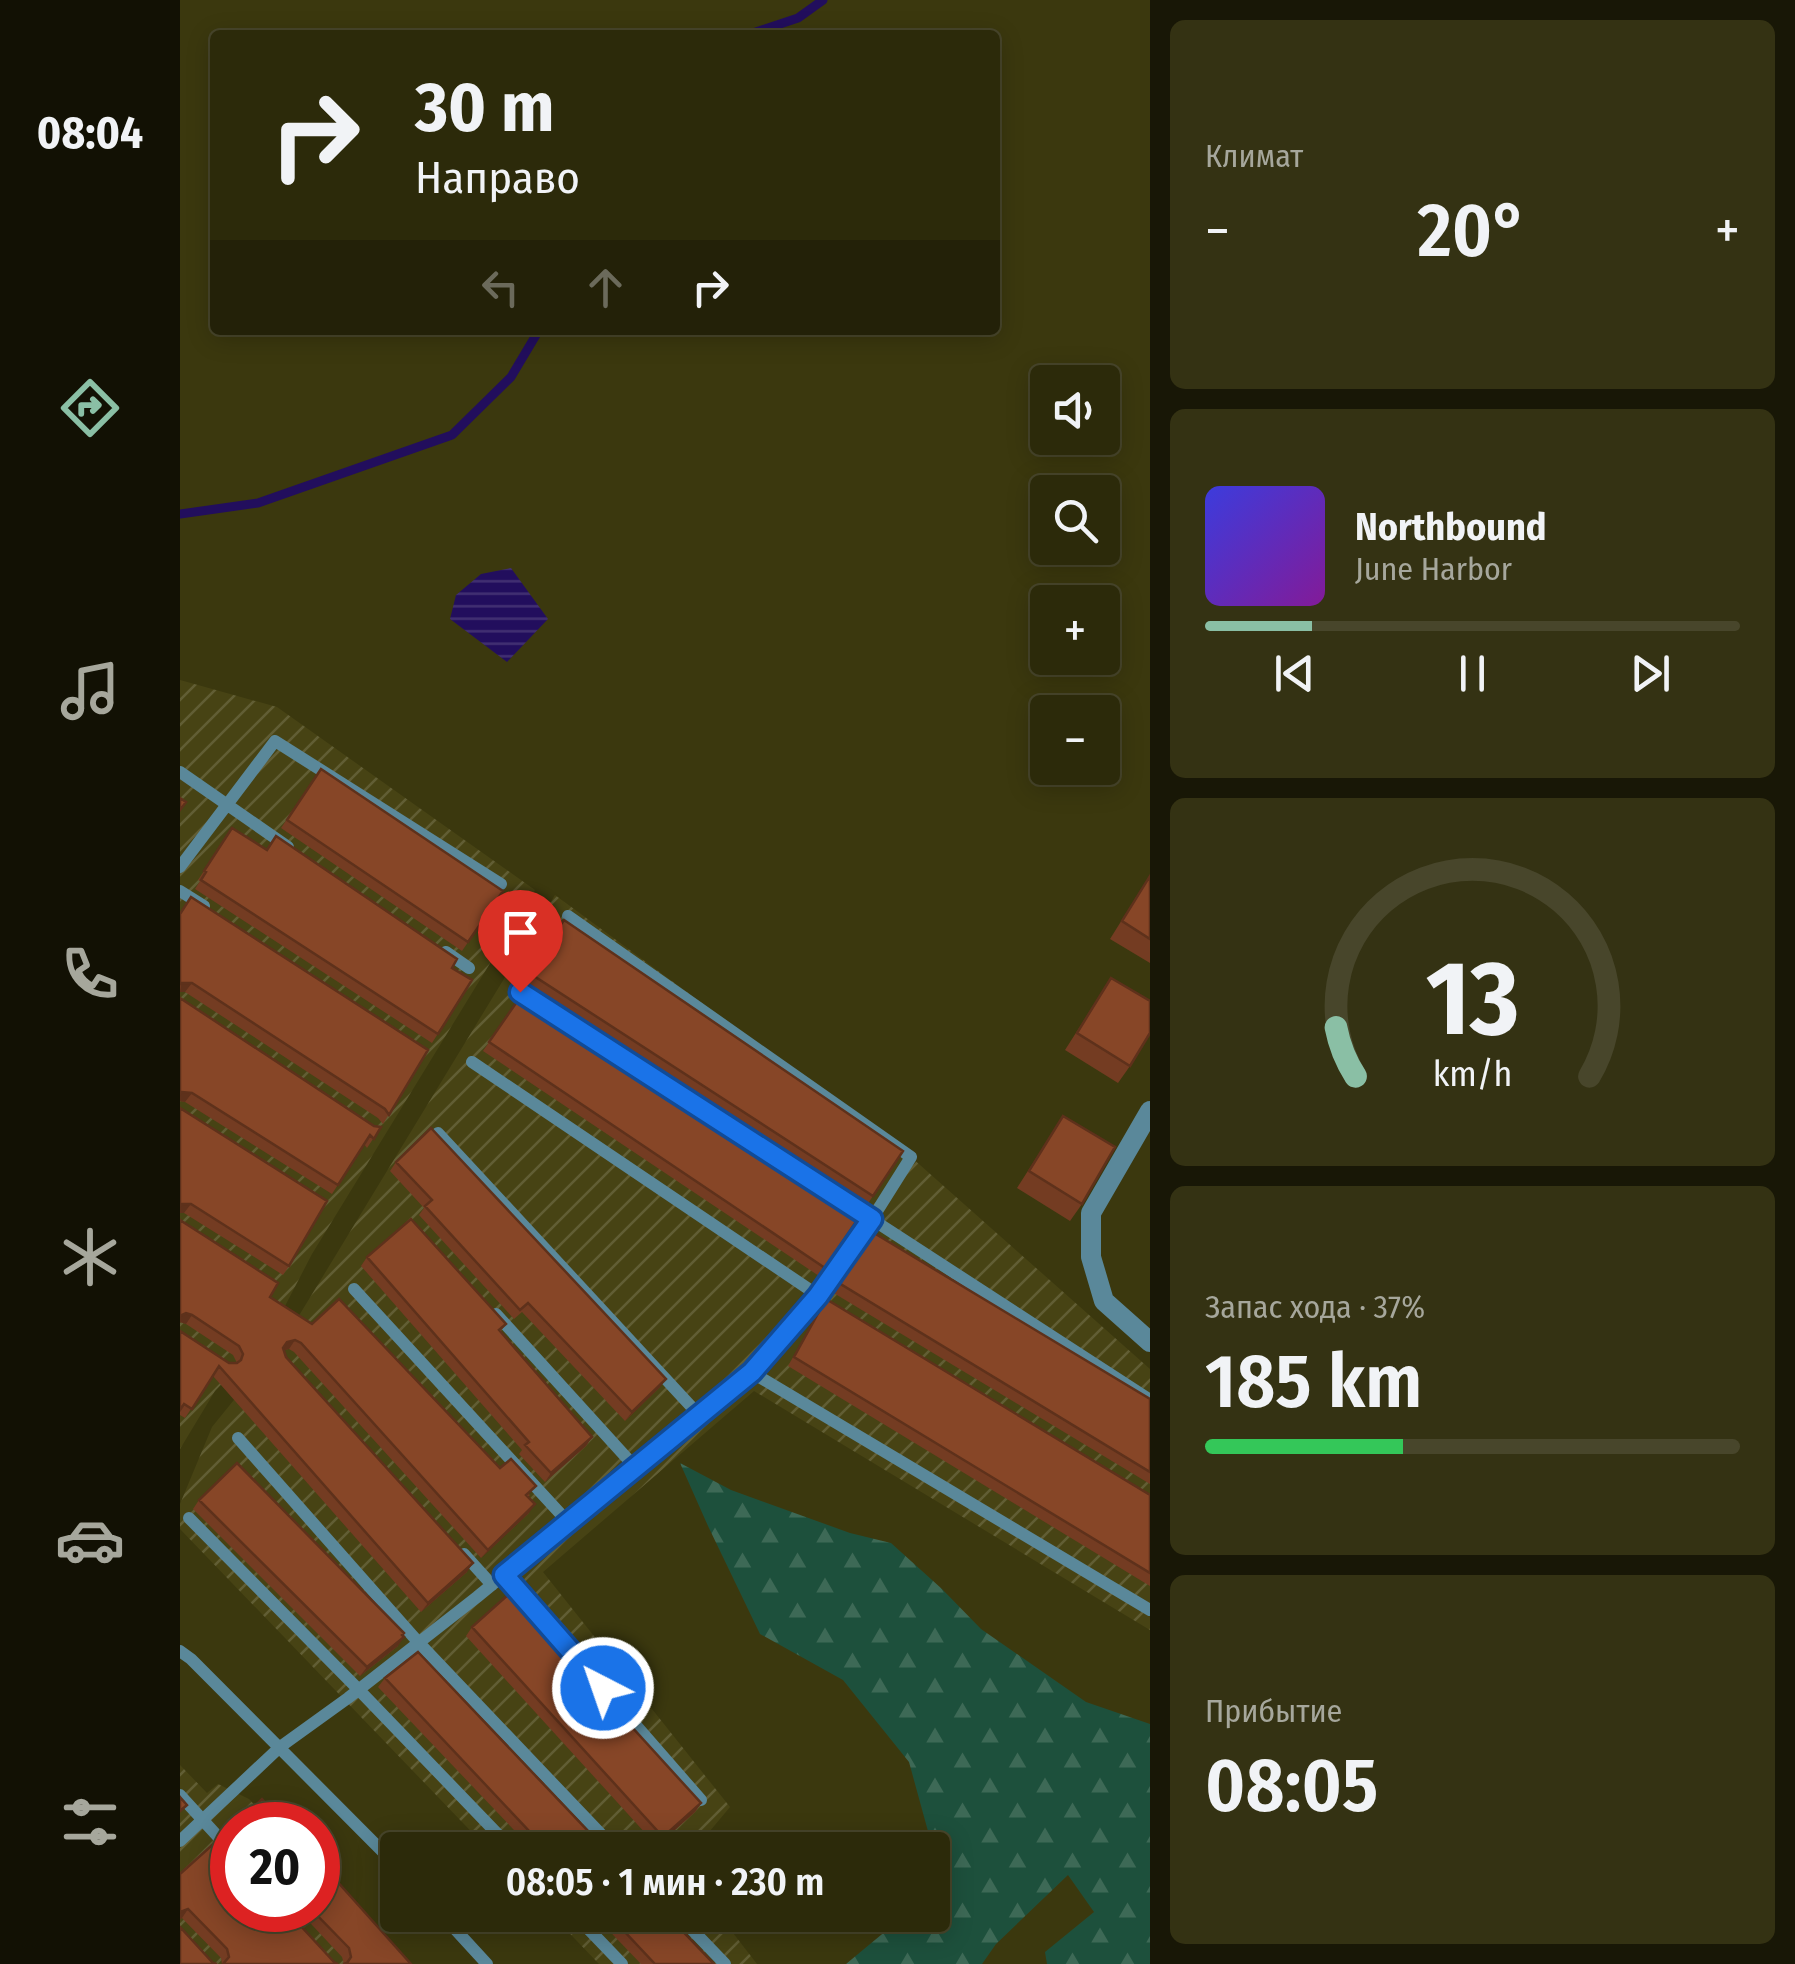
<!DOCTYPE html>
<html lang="ru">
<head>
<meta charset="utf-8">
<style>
  body { margin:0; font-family:"Fira Sans Condensed",sans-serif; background:#343213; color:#f1f3f6; height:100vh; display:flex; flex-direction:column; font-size:38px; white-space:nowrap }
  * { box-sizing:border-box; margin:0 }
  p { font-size:32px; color:#a6a79c }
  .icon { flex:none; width:55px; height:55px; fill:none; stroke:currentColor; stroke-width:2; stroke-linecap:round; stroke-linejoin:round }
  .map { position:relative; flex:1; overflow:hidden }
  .details { display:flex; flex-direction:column; gap:20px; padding:20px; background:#181706; width:645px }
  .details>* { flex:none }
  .banner { position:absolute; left:30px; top:30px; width:790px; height:305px; border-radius:10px; box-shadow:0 5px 25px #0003,0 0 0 2px #48462b; background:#2c2a0a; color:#f1f3f6; overflow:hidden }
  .tools { position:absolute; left:850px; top:365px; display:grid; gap:20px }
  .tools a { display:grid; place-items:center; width:90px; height:90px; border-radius:10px; background:#2c2a0a; box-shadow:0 5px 25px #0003,0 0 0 2px #48462b; font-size:50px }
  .speed { position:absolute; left:30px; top:1802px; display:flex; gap:20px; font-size:50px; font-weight:700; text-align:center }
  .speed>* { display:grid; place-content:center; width:130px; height:130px; border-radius:50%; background:#2c2a0a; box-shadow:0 5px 25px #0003,0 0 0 2px #48462b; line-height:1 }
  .speed .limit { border:15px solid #d22; background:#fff; color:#111 }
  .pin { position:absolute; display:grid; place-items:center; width:85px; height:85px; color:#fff; margin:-102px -42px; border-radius:50% 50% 50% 0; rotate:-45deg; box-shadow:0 0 10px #0007 }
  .pin .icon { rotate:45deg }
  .me { position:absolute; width:110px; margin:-55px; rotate:319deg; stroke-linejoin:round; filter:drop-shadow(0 0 8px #0008) }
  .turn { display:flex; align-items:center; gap:35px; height:210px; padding:0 40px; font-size:45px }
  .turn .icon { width:130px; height:130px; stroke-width:2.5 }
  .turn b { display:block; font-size:70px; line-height:85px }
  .lanes { display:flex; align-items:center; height:95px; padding:0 40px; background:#0003; justify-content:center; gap:50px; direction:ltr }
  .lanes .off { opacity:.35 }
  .big { font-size:75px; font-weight:600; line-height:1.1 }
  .details .tile { flex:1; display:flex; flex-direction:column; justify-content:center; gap:15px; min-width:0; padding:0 35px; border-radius:15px; background:#343213 }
  .details .dial { align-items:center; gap:0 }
  .dial svg { height:260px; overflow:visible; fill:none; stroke:#48462b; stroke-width:7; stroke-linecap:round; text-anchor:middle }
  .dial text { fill:#f1f3f6; stroke:none }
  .song { display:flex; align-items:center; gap:30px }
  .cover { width:120px; height:120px; border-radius:15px; background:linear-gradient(135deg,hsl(240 70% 55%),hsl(290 70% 35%)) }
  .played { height:10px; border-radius:5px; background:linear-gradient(90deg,#8abfa5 20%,#48462b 20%) }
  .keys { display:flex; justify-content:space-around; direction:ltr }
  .heat { display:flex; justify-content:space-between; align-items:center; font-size:55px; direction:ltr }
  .charge { height:15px; border-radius:8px; background:linear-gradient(90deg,#34c759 37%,#48462b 0) }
  .trip { position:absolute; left:200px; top:1832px; width:570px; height:100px; border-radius:10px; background:#2c2a0a; box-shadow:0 5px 25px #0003,0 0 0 2px #48462b; font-weight:600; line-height:100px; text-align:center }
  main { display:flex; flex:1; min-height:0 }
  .tab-bar { display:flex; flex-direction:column; width:180px; justify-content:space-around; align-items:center; background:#121104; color:#a6a79c }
  .tab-bar .icon { width:70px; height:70px }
  .tab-bar .selected { color:#8abfa5 }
  .tab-bar b { font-size:45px; color:#f1f3f6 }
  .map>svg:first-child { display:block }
  .industrial { fill:url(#industrial-furrows) }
  .forest { fill:url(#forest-firs) }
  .water { fill:url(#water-rules) }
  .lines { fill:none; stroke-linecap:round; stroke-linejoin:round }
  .stream { stroke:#220e5d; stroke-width:9 }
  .service { stroke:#5a889a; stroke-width:12 }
  .minor { stroke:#5a889a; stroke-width:20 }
  .wall { fill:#743c22 }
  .shaded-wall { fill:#5e311b }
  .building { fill:#874627; stroke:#5e311b; stroke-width:2.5 }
  .route-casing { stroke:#114b97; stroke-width:25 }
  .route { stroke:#1a73e8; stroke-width:18 }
</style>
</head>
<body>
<main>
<nav class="tab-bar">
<b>08:04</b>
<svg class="icon selected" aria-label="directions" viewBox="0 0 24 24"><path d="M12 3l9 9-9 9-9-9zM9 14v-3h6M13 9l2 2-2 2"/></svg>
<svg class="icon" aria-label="music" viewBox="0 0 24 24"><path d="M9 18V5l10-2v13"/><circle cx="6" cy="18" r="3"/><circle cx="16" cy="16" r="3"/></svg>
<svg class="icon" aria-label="phone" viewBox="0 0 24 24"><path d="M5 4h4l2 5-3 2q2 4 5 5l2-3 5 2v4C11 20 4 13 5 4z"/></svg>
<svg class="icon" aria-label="climate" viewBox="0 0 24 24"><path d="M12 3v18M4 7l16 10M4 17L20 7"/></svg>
<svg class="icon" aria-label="car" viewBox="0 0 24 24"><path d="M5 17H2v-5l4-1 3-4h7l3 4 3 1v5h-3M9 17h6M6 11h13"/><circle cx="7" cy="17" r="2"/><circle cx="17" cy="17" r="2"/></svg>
<svg class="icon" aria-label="filters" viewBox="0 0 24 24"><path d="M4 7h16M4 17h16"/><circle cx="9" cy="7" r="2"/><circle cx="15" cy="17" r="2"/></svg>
</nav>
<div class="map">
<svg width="970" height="1964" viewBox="0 0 970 1964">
  <defs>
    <pattern id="industrial-furrows" width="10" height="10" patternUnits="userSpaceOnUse" patternTransform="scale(2.5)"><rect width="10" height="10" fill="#474314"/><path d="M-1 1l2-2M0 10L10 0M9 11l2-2" fill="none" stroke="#615e34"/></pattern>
    <pattern id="forest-firs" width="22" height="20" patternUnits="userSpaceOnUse" patternTransform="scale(2.5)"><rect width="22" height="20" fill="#1d503c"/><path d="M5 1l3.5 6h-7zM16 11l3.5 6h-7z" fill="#3d6956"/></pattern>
    <pattern id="water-rules" width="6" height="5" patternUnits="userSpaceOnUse" patternTransform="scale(2.5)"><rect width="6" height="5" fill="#220e5d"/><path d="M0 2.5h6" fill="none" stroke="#423072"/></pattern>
  </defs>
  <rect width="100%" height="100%" fill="#3b380e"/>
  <!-- industrial -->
  <path class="industrial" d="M 0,680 L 97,707 L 355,890 L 132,1254 L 92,1331 L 35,1391 L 0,1449 Z
    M 375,895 L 731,1157 L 970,1369 L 970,1630 L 574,1391 L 363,1572 L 550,1807 L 514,1850 L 309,1850 L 0,1529 L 0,1504 L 32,1427 L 109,1332 Z
    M 0,1765 L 27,1793 L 38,1784 L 69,1799 L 93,1825 L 52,1825 L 52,1910 L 138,1910 L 220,1964 L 0,1964 Z
    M 372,1915 L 539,1915 L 577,1964 L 419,1964 Z"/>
  <!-- forest -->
  <path class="forest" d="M 500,1463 L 551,1490 L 670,1533 L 711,1543 L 762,1589 L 801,1629 L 906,1702 L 970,1724 L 970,1964 L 867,1964 L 865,1952 L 914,1912 L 888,1875 L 816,1944 L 802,1964 L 666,1964 L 713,1925 L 721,1915 L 752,1915 L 753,1871 L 757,1864 L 729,1762 L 663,1680 L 580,1634 L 528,1526 Z"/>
  <!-- water -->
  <path class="water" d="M 331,568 L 368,619 L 327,662 L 270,619 L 276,595 L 301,574 Z"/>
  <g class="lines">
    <!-- stream -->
    <path class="stream" d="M 567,35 L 618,18 L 643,0
      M 0,514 L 78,503 L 272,435 L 331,377 L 359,330"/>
    <!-- service -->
    <path class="service" d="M 0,772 L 108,847
      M 0,867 L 95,741 L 321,884
      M 0,891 L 24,906
      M 266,952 L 289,968
      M 292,1062 L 642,1298
      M 258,1133 L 519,1415
      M 687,1216 L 970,1400
      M 174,1289 L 388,1522
      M 316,1314 L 455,1467
      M 571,1372 L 970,1610
      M 58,1438 L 239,1643 L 436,1850
      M 9,1518 L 179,1690 L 333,1850
      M 284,1554 L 312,1585
      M 325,1575 L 521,1800
      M 0,1651 L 11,1659 L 218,1867
      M 0,1795 L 52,1852
      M 0,1841 L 100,1747 L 168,1698 L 297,1597 L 571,1372 L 638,1295 L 692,1219 L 731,1157 L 388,916
      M 262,1915 L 307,1964
      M 395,1915 L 442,1964
      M 498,1915 L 545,1964"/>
    <!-- minor -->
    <path class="minor" d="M 970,1111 L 911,1213 L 911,1257 L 924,1301 L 970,1342"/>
  </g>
  <!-- wall -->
  <path class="wall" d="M 141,769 L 323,891 L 282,951 L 101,828 Z
    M 52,828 L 292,980 L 252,1043 L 15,889 L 20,881 L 18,880 Z
    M 970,875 L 970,963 L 930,939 Z
    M 0,913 L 248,1050 L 203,1124 L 198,1118 L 5,992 L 0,992 Z
    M 384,920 L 723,1151 L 687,1205 L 348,985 L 351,980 L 345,976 Z
    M 931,978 L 950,1066 L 938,1083 L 885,1050 Z
    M 343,993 L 682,1213 L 639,1276 L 303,1051 Z
    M 0,998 L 194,1126 L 201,1127 L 187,1148 L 184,1144 L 152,1194 L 5,1102 L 0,1101 Z
    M 0,1108 L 109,1266 L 103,1275 L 4,1213 L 0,1213 Z
    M 883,1116 L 902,1204 L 890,1221 L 837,1188 Z
    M 216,1162 L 480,1387 L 445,1421 L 342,1312 L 334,1319 L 239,1215 L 244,1208 L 210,1171 Z
    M 0,1220 L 90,1297 L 320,1468 L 350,1495 L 348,1497 L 349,1513 L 301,1558 L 114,1352 L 109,1349 L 104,1350 L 106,1357 L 287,1572 L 241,1612 L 33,1376 L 5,1418 L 0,1415 L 0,1331 L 49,1363 L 57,1363 L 53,1355 L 6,1324 L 0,1322 Z
    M 694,1233 L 970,1399 L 970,1484 L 652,1292 Z
    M 187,1257 L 326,1324 L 320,1332 L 412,1437 L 406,1446 L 365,1482 L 339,1454 L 342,1450 L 181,1266 Z
    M 646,1299 L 970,1495 L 970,1586 L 608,1366 Z
    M 19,1500 L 218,1646 L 180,1676 L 13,1509 Z
    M 292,1627 L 521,1803 L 515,1812 L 477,1846 L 286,1636 Z
    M 205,1678 L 426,1850 L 353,1850 L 198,1687 Z
    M 52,1851 L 154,1962 L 42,1964 L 41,1958 L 2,1918 L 0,1919 Z
    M 118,1910 L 138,1910 L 231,1964 L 164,1964 L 162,1957 Z
    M 414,1915 L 487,1915 L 534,1964 L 461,1964 Z"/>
  <!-- shaded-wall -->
  <path class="shaded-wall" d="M 1,983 L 12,983 L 5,992 L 0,992 Z
    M 2,1092 L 12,1093 L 5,1102 L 0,1101 L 0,1095 Z
    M 2,1204 L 11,1204 L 4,1213 L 0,1213 L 0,1206 Z
    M 6,1313 L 12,1315 L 6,1324 L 0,1322 L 0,1316 Z
    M 115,1340 L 109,1349 L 101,1351 L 107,1342 Z
    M 486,1379 L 480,1387 L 445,1421 L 452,1412 Z
    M 412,1437 L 406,1446 L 365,1482 L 371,1473 Z
    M 355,1504 L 349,1513 L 301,1558 L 308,1550 Z
    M 293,1563 L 287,1572 L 241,1612 L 248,1603 Z
    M 224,1637 L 218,1646 L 180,1676 L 187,1667 Z
    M 521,1803 L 515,1812 L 477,1846 L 483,1837 Z
    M 8,1909 L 2,1918 L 0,1919 L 0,1912 Z"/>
  <!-- building -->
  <path class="building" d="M 141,769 L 323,891 L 288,942 L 107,820 Z
    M 0,798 L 6,802 L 0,810 Z
    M 52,828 L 87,850 L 96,836 L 277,959 L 272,968 L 292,980 L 258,1034 L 21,880 L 26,872 L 24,871 Z
    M 970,876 L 970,939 L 942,921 Z
    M 11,897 L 248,1050 L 209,1115 L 205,1109 L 12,983 L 1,983 L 0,984 L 0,914 Z
    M 384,920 L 723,1151 L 693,1196 L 354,976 L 357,971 L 352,967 Z
    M 931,978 L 970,1001 L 970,1033 L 950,1066 L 897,1033 Z
    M 343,993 L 682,1213 L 645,1268 L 309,1042 Z
    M 0,998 L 194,1126 L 201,1127 L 194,1139 L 190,1135 L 158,1185 L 12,1093 L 2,1092 L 0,1095 Z
    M 0,1108 L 147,1201 L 109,1266 L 11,1204 L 2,1204 L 0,1206 Z
    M 883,1116 L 935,1147 L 902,1204 L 849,1171 Z
    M 251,1128 L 486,1379 L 452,1412 L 348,1303 L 340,1310 L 245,1206 L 252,1200 L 216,1162 Z
    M 231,1219 L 326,1324 L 319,1330 L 412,1437 L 371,1473 L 345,1445 L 349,1442 L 187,1257 Z
    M 0,1220 L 98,1283 L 90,1297 L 132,1324 L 159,1299 L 320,1468 L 331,1459 L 356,1486 L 346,1495 L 355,1504 L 308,1550 L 121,1343 L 115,1340 L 107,1342 L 103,1348 L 106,1357 L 293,1563 L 248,1603 L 39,1366 L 12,1409 L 4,1404 L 0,1410 L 0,1331 L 49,1363 L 57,1363 L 61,1360 L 63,1354 L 59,1346 L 12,1315 L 6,1313 L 0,1316 Z
    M 694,1233 L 970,1399 L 970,1472 L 659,1283 Z
    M 646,1299 L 970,1495 L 970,1573 L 614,1357 Z
    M 57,1463 L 224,1633 L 222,1635 L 224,1637 L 187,1667 L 19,1500 Z
    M 330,1593 L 521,1803 L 483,1837 L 292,1627 Z
    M 238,1652 L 426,1850 L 367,1850 L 205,1678 Z
    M 0,1797 L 7,1805 L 0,1811 Z
    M 82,1799 L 106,1825 L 55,1825 Z
    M 40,1838 L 52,1851 L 52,1910 L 106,1910 L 154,1962 L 158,1964 L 43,1964 L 49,1957 L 47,1949 L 8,1909 L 0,1912 L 0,1874 Z
    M 138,1860 L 231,1964 L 163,1964 L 167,1963 L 171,1957 L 169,1948 L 132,1910 L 138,1910 Z
    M 429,1915 L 487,1915 L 534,1964 L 475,1964 Z
    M 0,1927 L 33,1963 L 37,1964 L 0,1964 Z"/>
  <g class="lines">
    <!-- route casing -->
    <g class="route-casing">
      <path id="route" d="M 340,992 L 692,1219 L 638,1296 L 572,1372 L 324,1575 L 423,1688"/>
    </g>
    <!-- route -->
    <use href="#route" class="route"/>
  </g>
</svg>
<div class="tools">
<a><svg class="icon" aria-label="sound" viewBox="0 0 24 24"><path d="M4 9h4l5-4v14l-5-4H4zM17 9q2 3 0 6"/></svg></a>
<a><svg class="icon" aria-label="search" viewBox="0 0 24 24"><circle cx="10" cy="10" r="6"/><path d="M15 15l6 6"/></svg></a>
<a>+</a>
<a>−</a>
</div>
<div class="speed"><div class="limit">20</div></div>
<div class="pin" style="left:340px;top:992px;background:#d93025"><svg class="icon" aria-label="arrive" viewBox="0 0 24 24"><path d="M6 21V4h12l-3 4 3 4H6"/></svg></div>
<svg class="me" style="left:423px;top:1688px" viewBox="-20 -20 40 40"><circle r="17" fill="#1a73e8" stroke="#fff" stroke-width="3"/><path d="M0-11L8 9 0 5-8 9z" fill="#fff"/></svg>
<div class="trip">08:05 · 1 мин · 230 m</div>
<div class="banner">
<div class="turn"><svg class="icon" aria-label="right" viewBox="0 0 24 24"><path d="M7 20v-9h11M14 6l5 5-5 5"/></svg><div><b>30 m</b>Направо</div></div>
<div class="lanes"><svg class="icon off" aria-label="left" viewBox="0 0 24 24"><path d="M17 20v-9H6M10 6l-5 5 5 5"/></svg><svg class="icon off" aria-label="ahead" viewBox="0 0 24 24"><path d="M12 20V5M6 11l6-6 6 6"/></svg><svg class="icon" aria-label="right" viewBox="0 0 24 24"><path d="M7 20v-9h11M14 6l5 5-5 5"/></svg></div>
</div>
</div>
<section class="details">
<div class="tile"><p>Климат</p>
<div class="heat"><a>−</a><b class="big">20°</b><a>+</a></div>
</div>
<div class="tile">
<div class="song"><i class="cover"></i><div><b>Northbound</b><p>June Harbor</p></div></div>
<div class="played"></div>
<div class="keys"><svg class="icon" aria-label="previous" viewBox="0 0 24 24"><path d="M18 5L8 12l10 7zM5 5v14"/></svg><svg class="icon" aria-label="pause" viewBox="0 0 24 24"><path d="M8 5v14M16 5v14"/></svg><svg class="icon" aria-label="next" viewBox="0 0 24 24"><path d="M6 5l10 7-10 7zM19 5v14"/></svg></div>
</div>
<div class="tile dial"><svg viewBox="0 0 100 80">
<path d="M14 69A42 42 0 1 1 86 69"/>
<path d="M14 69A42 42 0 0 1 8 54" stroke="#8abfa5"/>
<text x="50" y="56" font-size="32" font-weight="700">13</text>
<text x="50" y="72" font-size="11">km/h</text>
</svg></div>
<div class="tile"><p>Запас хода · 37%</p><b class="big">185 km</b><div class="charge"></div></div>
<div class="tile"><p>Прибытие</p><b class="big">08:05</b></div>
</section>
</main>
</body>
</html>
